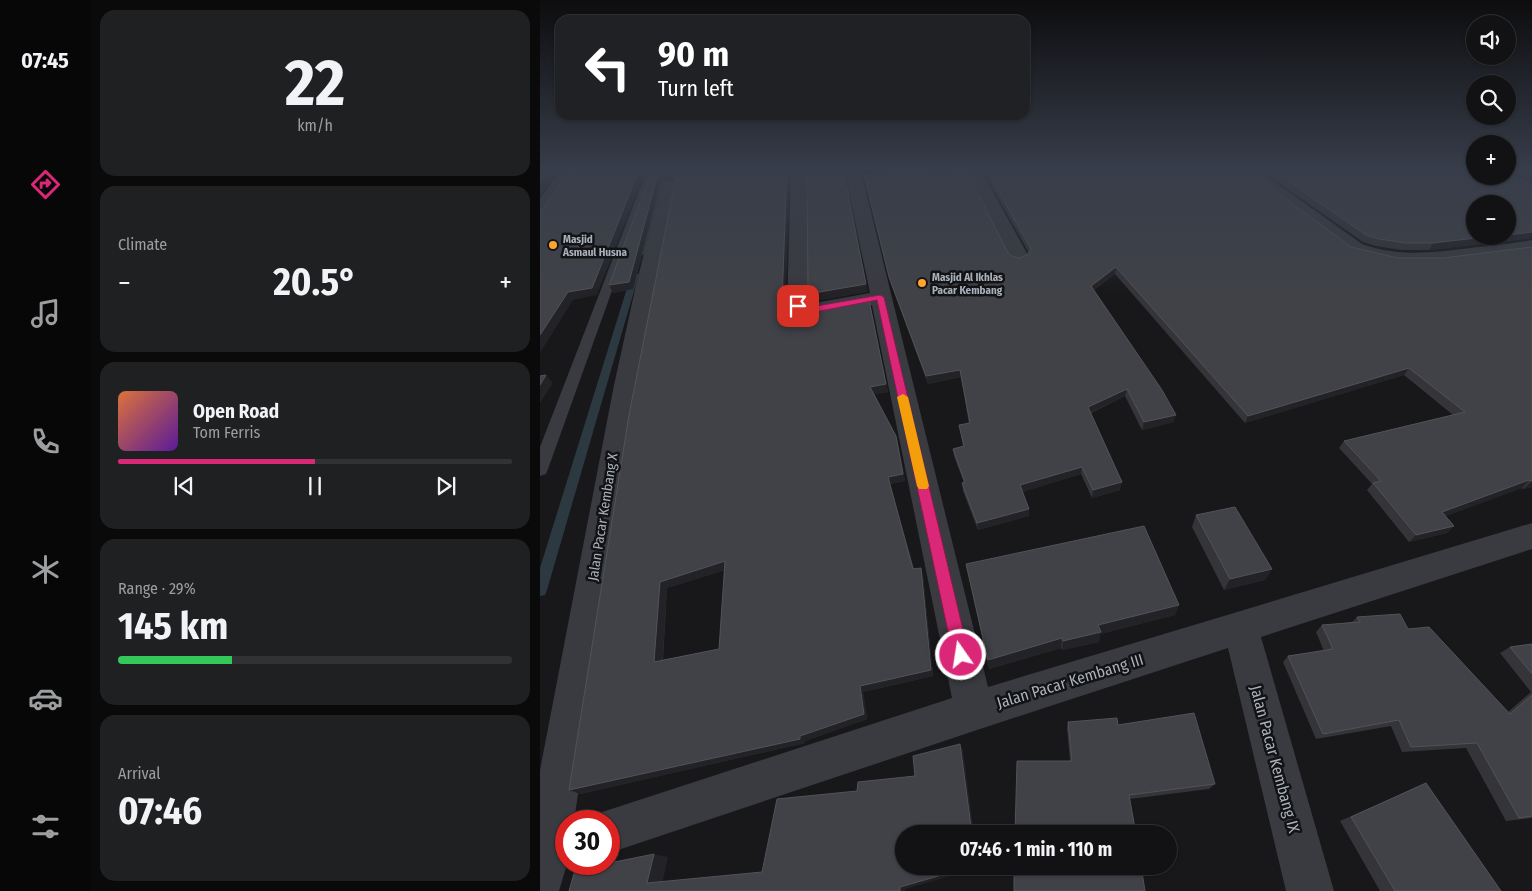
<!DOCTYPE html>
<html lang="en">
<head>
<meta charset="utf-8">
<style>
  body { margin:0; font-family:"Fira Sans Condensed",sans-serif; background:#1f2022; color:#f1f3f6; height:100vh; display:flex; flex-direction:column; font-size:19px; white-space:nowrap }
  * { box-sizing:border-box; margin:0 }
  p { font-size:16px; color:#9c9ea0 }
  .icon { flex:none; width:28px; height:28px; fill:none; stroke:currentColor; stroke-width:2; stroke-linecap:round; stroke-linejoin:round }
  .map { position:relative; flex:1; overflow:hidden }
  .drawer { display:flex; flex-direction:column; gap:10px; padding:10px; background:#0a0a0b; width:450px }
  .drawer>* { flex:none }
  .banner { position:absolute; left:15px; top:15px; width:475px; height:105px; border-radius:15px; box-shadow:0 1px 4px #0004,0 0 0 1px #313234; background:#202124; color:#fff; overflow:hidden }
  .buttons { position:absolute; left:926px; top:15px; display:grid; gap:10px }
  .buttons a { display:grid; place-items:center; width:50px; height:50px; border-radius:50%; background:#121214; box-shadow:0 1px 4px #0004,0 0 0 1px #313234; font-size:25px }
  .speed { position:absolute; left:15px; top:810px; display:flex; gap:10px; font-size:25px; font-weight:700; text-align:center }
  .speed>* { display:grid; place-content:center; width:65px; height:65px; border-radius:50%; background:#121214; box-shadow:0 1px 4px #0004,0 0 0 1px #313234; line-height:1 }
  .speed .limit { border:8px solid #d22; background:#fff; color:#111 }
  .pin { position:absolute; display:grid; place-items:center; width:42px; height:42px; color:#fff; margin:-21px; border-radius:10px; box-shadow:0 2px 8px #0006 }
  .me { position:absolute; width:55px; margin:-28px; rotate:347deg; stroke-linejoin:round; filter:drop-shadow(0 0 4px #0008) }
  .turn { display:flex; align-items:center; gap:18px; height:105px; padding:0 20px; font-size:22px }
  .turn .icon { width:65px; height:65px; stroke-width:2.5 }
  .turn b { display:block; font-size:35px; line-height:42px }
  .big { font-size:38px; font-weight:700; line-height:1.1 }
  .drawer .widget { flex:1; display:flex; flex-direction:column; justify-content:center; gap:8px; min-width:0; padding:0 18px; border-radius:15px; background:#1f2022 }
  .drawer .dial { align-items:center; gap:0 }
  .dial b { font-size:65px; line-height:1 }
  .song { display:flex; align-items:center; gap:15px }
  .cover { width:60px; height:60px; border-radius:8px; background:linear-gradient(135deg,hsl(20 70% 55%),hsl(270 70% 35%)) }
  .played { height:5px; border-radius:2px; background:linear-gradient(90deg,#db2777 50%,#313234 50%) }
  .keys { display:flex; justify-content:space-around; direction:ltr }
  .heat { display:flex; justify-content:space-between; align-items:center; font-size:28px; direction:ltr }
  .charge { height:8px; border-radius:4px; background:linear-gradient(90deg,#34c759 29%,#313234 0) }
  .trip { position:absolute; left:355px; top:825px; width:282px; height:50px; border-radius:25px; background:#121214; box-shadow:0 1px 4px #0004,0 0 0 1px #313234; font-weight:700; line-height:50px; text-align:center }
  main { display:flex; flex:1; min-height:0 }
  .tabs { display:flex; flex-direction:column; width:90px; justify-content:space-around; align-items:center; background:#070708; color:#9c9ea0 }
  .tabs .icon { width:35px; height:35px }
  .tabs .selected { color:#db2777 }
  .tabs b { font-size:22px; color:#f1f3f6 }
  .map>svg:first-child { display:block }
  .lines { fill:none; stroke-linecap:round; stroke-linejoin:round }
  .stream { fill:#2d3940; fill-rule:evenodd }
  .lane { fill:#393b40; fill-rule:evenodd }
  .street { fill:#393b40; fill-rule:evenodd }
  .wall { fill:#343439; fill-rule:evenodd }
  .shaded-wall { fill:#232327 }
  .building { fill:#404247; stroke:#515359; fill-rule:evenodd }
  .route { fill:#db2777; stroke:#8e194d }
  .slow { fill:#f59e0b }
  .poi-dot { fill:#ffa42c; stroke:#131316; stroke-width:2 }
  .labels { text-anchor:middle; dominant-baseline:central; stroke-width:5; stroke-linejoin:round; paint-order:stroke }
  .far-poi-label { font-size:11px; font-weight:bold; fill:#a9b1bb; stroke:#131316; text-anchor:start }
  .street-label { font-size:14px; fill:#a9b1bb; stroke:#131316 }
  .near-street-label { font-size:16px; fill:#a9b1bb; stroke:#131316 }
</style>
</head>
<body>
<main>
<nav class="tabs">
<b>07:45</b>
<svg class="icon selected" aria-label="directions" viewBox="0 0 24 24"><path d="M12 3l9 9-9 9-9-9zM9 14v-3h6M13 9l2 2-2 2"/></svg>
<svg class="icon" aria-label="music" viewBox="0 0 24 24"><path d="M9 18V5l10-2v13"/><circle cx="6" cy="18" r="3"/><circle cx="16" cy="16" r="3"/></svg>
<svg class="icon" aria-label="phone" viewBox="0 0 24 24"><path d="M5 4h4l2 5-3 2q2 4 5 5l2-3 5 2v4C11 20 4 13 5 4z"/></svg>
<svg class="icon" aria-label="climate" viewBox="0 0 24 24"><path d="M12 3v18M4 7l16 10M4 17L20 7"/></svg>
<svg class="icon" aria-label="car" viewBox="0 0 24 24"><path d="M5 17H2v-5l4-1 3-4h7l3 4 3 1v5h-3M9 17h6M6 11h13"/><circle cx="7" cy="17" r="2"/><circle cx="17" cy="17" r="2"/></svg>
<svg class="icon" aria-label="filters" viewBox="0 0 24 24"><path d="M4 7h16M4 17h16"/><circle cx="9" cy="7" r="2"/><circle cx="15" cy="17" r="2"/></svg>
</nav>
<section class="drawer">
<div class="widget dial"><b>22</b><p>km/h</p></div>
<div class="widget"><p>Climate</p>
<div class="heat"><a>−</a><b class="big">20.5°</b><a>+</a></div>
</div>
<div class="widget">
<div class="song"><i class="cover"></i><div><b>Open Road</b><p>Tom Ferris</p></div></div>
<div class="played"></div>
<div class="keys"><svg class="icon" aria-label="previous" viewBox="0 0 24 24"><path d="M18 5L8 12l10 7zM5 5v14"/></svg><svg class="icon" aria-label="pause" viewBox="0 0 24 24"><path d="M8 5v14M16 5v14"/></svg><svg class="icon" aria-label="next" viewBox="0 0 24 24"><path d="M6 5l10 7-10 7zM19 5v14"/></svg></div>
</div>
<div class="widget"><p>Range · 29%</p><b class="big">145 km</b><div class="charge"></div></div>
<div class="widget"><p>Arrival</p><b class="big">07:46</b></div>
</section>
<div class="map">
<svg width="992" height="891" viewBox="0 0 992 891">
  <rect width="100%" height="100%" fill="#18181b"/>
  <g class="lines">
    <!-- stream -->
    <path class="stream" d="M 125,168 L 131,168 L 106,254 L 99,256 L 98,254 Z
      M 92,272 L 99,274 L 7,590 L 5,595 L 0,596 L 0,568 Z"/>
    <!-- lane -->
    <path class="lane" d="M 108,168 L 116,168 L 8,469 L 6,474 L 0,476 L 0,447 Z"/>
    <!-- street -->
    <path class="street" d="M 22,168 L 37,168 L 6,215 L 0,216 L 0,199 Z
      M 251,168 L 267,168 L 269,304 L 330,293 L 304,168 L 320,168 L 448,687 L 992,523 L 992,549 L 721,637 L 794,891 L 746,891 L 688,648 L 434,731 L 69,853 L 69,821 L 51,821 L 53,815 L 412,698 L 332,305 L 265,317 L 250,313 L 247,308 Z
      M 397,168 L 482,168 L 480,171 L 443,174 L 489,257 L 486,261 L 479,263 L 472,261 L 469,257 L 428,175 L 341,180 L 336,178 L 333,175 L 336,172 L 341,170 Z
      M 698,168 L 715,168 L 822,244 C 858,257 892,253 930,248 C 951,246 971,244 992,240 L 992,252 C 972,255 951,257 931,260 C 886,265 852,268 808,252 Z
      M 130,180 L 136,182 L 138,185 C 91,395 66,609 34,821 L 26,821 L 27,864 L 19,891 L 0,891 L 0,770 L 74,385 L 96,285 L 122,185 L 124,182 Z"/>
  </g>
  <!-- wall -->
  <path class="wall" d="M 113,168 L 250,168 L 245,306 L 247,307 L 263,311 L 329,300 L 348,392 L 334,394 L 356,436 L 358,443 L 365,481 L 350,484 L 374,569 L 383,575 L 393,676 L 323,692 L 327,719 L 265,741 L 265,743 L 40,794 L 136,180 L 129,178 L 123,180 L 120,184 L 93,289 L 73,293 ZM 185,570 L 179,649 L 123,660 L 127,588 Z
    M 320,168 L 359,168 L 321,169 Z
    M 718,168 L 935,168 L 992,184 L 992,238 L 889,250 L 862,250 L 836,246 L 823,242 Z
    M 968,168 L 992,168 L 992,183 L 969,171 Z
    M 446,169 L 811,247 L 858,258 L 903,258 L 992,247 L 992,487 L 983,489 L 982,488 L 905,516 L 914,526 L 907,533 L 869,542 L 827,490 L 832,484 L 799,448 L 804,441 L 913,415 L 864,375 L 705,423 L 575,274 L 554,290 L 634,422 L 602,430 L 585,396 L 551,413 L 580,490 L 552,498 L 541,474 L 482,492 L 489,516 L 438,530 L 423,491 L 422,483 L 424,483 L 414,456 L 413,449 L 423,446 L 419,425 L 429,424 L 421,377 L 388,384 L 351,284 L 324,175 L 467,251 L 471,256 L 479,258 L 487,255 L 489,253 L 446,176 Z
    M 656,515 L 732,569 L 725,580 L 684,590 L 652,527 Z
    M 426,564 L 639,605 L 635,615 L 560,634 L 559,642 L 522,650 L 521,648 L 449,669 Z
    M 817,617 L 868,629 L 968,712 L 991,692 L 960,653 L 970,647 L 992,644 L 992,818 L 966,821 L 926,748 L 862,752 L 851,726 L 776,739 L 743,662 L 748,656 L 784,651 L 776,632 L 782,625 L 812,622 Z
    M 528,722 L 578,725 L 675,784 L 669,789 L 590,799 L 530,761 L 527,728 Z
    M 886,783 L 961,891 L 840,891 L 800,821 Z"/>
  <!-- shaded-wall -->
  <path class="shaded-wall" d="M 11,168 L 20,168 L 0,196 L 0,183 Z
    M 100,168 L 106,168 L 57,295 L 33,300 L 0,353 L 0,335 Z
    M 247,168 L 250,168 L 245,309 L 242,302 Z
    M 304,168 L 328,292 L 271,302 L 268,294 Z
    M 968,168 L 971,168 L 969,171 L 968,172 Z
    M 126,172 L 129,178 L 123,180 L 120,184 L 93,289 L 73,293 L 69,285 L 117,177 L 120,174 Z
    M 992,232 L 992,238 L 889,250 L 893,243 L 953,236 L 968,236 L 968,235 Z
    M 576,267 L 575,274 L 550,293 L 551,286 Z
    M 329,300 L 348,392 L 332,395 L 330,387 Z
    M 869,368 L 864,375 L 705,423 L 708,416 Z
    M 420,370 L 421,377 L 388,384 L 386,376 Z
    M 6,375 L 13,383 L 0,403 L 0,385 Z
    M 587,389 L 585,396 L 547,414 L 548,407 Z
    M 636,415 L 634,422 L 602,430 L 604,422 Z
    M 356,436 L 358,443 L 365,481 L 350,484 L 375,576 L 348,477 Z
    M 542,467 L 541,474 L 480,493 L 480,485 Z
    M 989,480 L 982,488 L 896,520 L 902,512 Z
    M 992,481 L 992,487 L 983,489 L 991,482 Z
    M 582,482 L 580,490 L 552,498 L 553,490 Z
    M 489,509 L 489,516 L 438,530 L 437,523 Z
    M 914,526 L 907,533 L 869,542 L 876,535 Z
    M 185,561 L 191,568 L 127,588 L 122,668 L 114,662 L 120,582 Z
    M 381,568 L 383,575 L 393,676 L 323,692 L 327,719 L 265,741 L 265,743 L 40,794 L 29,790 L 260,736 L 320,686 Z
    M 732,569 L 725,580 L 684,590 L 690,579 Z
    M 639,605 L 635,615 L 560,634 L 559,642 L 522,650 L 523,641 L 558,625 Z
    M 522,638 L 521,648 L 449,669 L 448,660 Z
    M 420,744 L 423,750 L 434,834 L 432,834 Z
    M 114,854 L 128,857 L 122,885 L 107,883 Z
    M 433,866 L 438,866 L 438,868 L 365,889 L 365,891 L 360,891 L 360,887 Z"/>
  <!-- building -->
  <path class="building" d="M 0,168 L 11,168 L 0,183 Z
    M 31,168 L 100,168 L 52,288 L 28,292 L 0,335 L 0,210 L 3,209 Z
    M 113,168 L 247,168 L 242,302 L 247,307 L 263,311 L 329,300 L 346,384 L 330,387 L 356,436 L 363,474 L 348,477 L 373,569 L 381,568 L 391,670 L 320,686 L 324,714 L 260,736 L 260,739 L 29,790 L 89,415 L 136,177 L 134,174 L 126,172 L 120,174 L 117,177 L 89,282 L 69,285 ZM 185,561 L 179,649 L 114,662 L 120,582 Z
    M 267,168 L 303,168 L 326,284 L 268,294 Z
    M 467,168 L 704,168 L 811,247 L 858,258 L 903,258 L 992,247 L 992,481 L 989,480 L 902,512 L 914,526 L 876,535 L 833,483 L 841,481 L 804,441 L 925,412 L 869,368 L 708,416 L 576,267 L 551,286 L 622,390 L 636,415 L 604,422 L 587,389 L 548,407 L 582,482 L 553,490 L 542,467 L 480,485 L 489,509 L 437,523 L 422,483 L 425,482 L 413,449 L 424,446 L 419,425 L 430,423 L 420,370 L 386,376 L 349,277 L 324,175 L 426,170 L 467,251 L 471,256 L 479,258 L 487,255 L 491,249 L 446,169 Z
    M 729,168 L 935,168 L 935,176 L 968,176 L 968,173 L 992,184 L 992,232 L 968,235 L 968,204 L 935,204 L 935,236 L 953,236 L 893,243 L 866,243 L 839,239 L 826,235 Z
    M 978,168 L 992,168 L 992,174 Z
    M 6,375 L 0,385 L 0,376 Z
    M 695,507 L 732,569 L 690,579 L 656,515 Z
    M 604,526 L 639,605 L 558,625 L 561,632 L 523,641 L 522,638 L 448,660 L 426,564 Z
    M 860,614 L 868,629 L 889,627 L 970,714 L 992,695 L 992,816 L 979,818 L 937,743 L 871,747 L 859,720 L 783,734 L 748,656 L 793,649 L 782,625 L 820,622 L 817,617 Z
    M 992,644 L 992,674 L 970,647 Z
    M 654,713 L 675,784 L 589,795 L 596,834 L 475,834 L 477,761 L 532,761 L 528,722 L 577,718 L 578,725 Z
    M 420,744 L 432,834 L 364,834 L 364,866 L 433,866 L 360,887 L 360,891 L 29,891 L 35,870 L 114,854 L 107,883 L 222,872 L 237,799 L 317,791 L 318,782 L 375,776 L 373,756 Z
    M 886,783 L 961,891 L 855,891 L 811,817 Z
    M 474,866 L 601,866 L 605,891 L 474,891 Z"/>
  <!-- sky -->
  <linearGradient id="sky" x2="0" y2="1"><stop stop-color="#0d0d0f"/><stop offset="0.58" stop-color="#373d4a"/><stop offset="1" stop-color="#373d4a" stop-opacity="0"/></linearGradient>
  <rect width="992" height="292" fill="url(#sky)"/>
  <!-- route -->
  <path class="route" d="M 340,295 L 344,297 L 429,655 L 426,660 L 421,662 L 416,660 L 413,655 L 337,300 L 265,314 L 258,312 L 253,306 L 258,303 L 265,308 Z"/>
  <!-- slow -->
  <path class="slow" d="M 363,394 L 368,397 L 389,486 L 387,489 L 379,489 L 377,486 L 357,397 Z"/>
  <!-- markers -->
  <g class="poi-dot">
    <circle cx="13" cy="245" r="5"/>
    <circle cx="382" cy="283" r="5"/>
  </g>
  <g class="labels">
    <!-- far-poi labels -->
    <g class="far-poi-label">
      <text x="23" y="239">Masjid<tspan x="23" dy="13">Asmaul Husna</tspan></text>
      <text x="392" y="277">Masjid Al Ikhlas<tspan x="392" dy="13">Pacar Kembang</tspan></text>
    </g>
    <!-- street labels -->
    <g class="street-label">
      <text transform="translate(63 517) rotate(-81)">Jalan Pacar Kembang X</text>
    </g>
    <!-- near-street labels -->
    <g class="near-street-label">
      <text transform="translate(530 681) rotate(-17)">Jalan Pacar Kembang III</text>
      <text transform="translate(735 759) rotate(75)">Jalan Pacar Kembang IX</text>
    </g>
  </g>
</svg>
<div class="buttons">
<a><svg class="icon" aria-label="sound" viewBox="0 0 24 24"><path d="M4 9h4l5-4v14l-5-4H4zM17 9q2 3 0 6"/></svg></a>
<a><svg class="icon" aria-label="search" viewBox="0 0 24 24"><circle cx="10" cy="10" r="6"/><path d="M15 15l6 6"/></svg></a>
<a>+</a>
<a>−</a>
</div>
<div class="speed"><div class="limit">30</div></div>
<div class="pin" style="left:258px;top:306px;background:#d93025"><svg class="icon" aria-label="arrive" viewBox="0 0 24 24"><path d="M6 21V4h12l-3 4 3 4H6"/></svg></div>
<svg class="me" style="left:421px;top:655px" viewBox="-20 -20 40 40"><circle r="17" fill="#db2777" stroke="#fff" stroke-width="3"/><path d="M0-11L8 9 0 5-8 9z" fill="#fff"/></svg>
<div class="trip">07:46 · 1 min · 110 m</div>
<div class="banner">
<div class="turn"><svg class="icon" aria-label="left" viewBox="0 0 24 24"><path d="M17 20v-9H6M10 6l-5 5 5 5"/></svg><div><b>90 m</b>Turn left</div></div>
</div>
</div>
</main>
</body>
</html>
